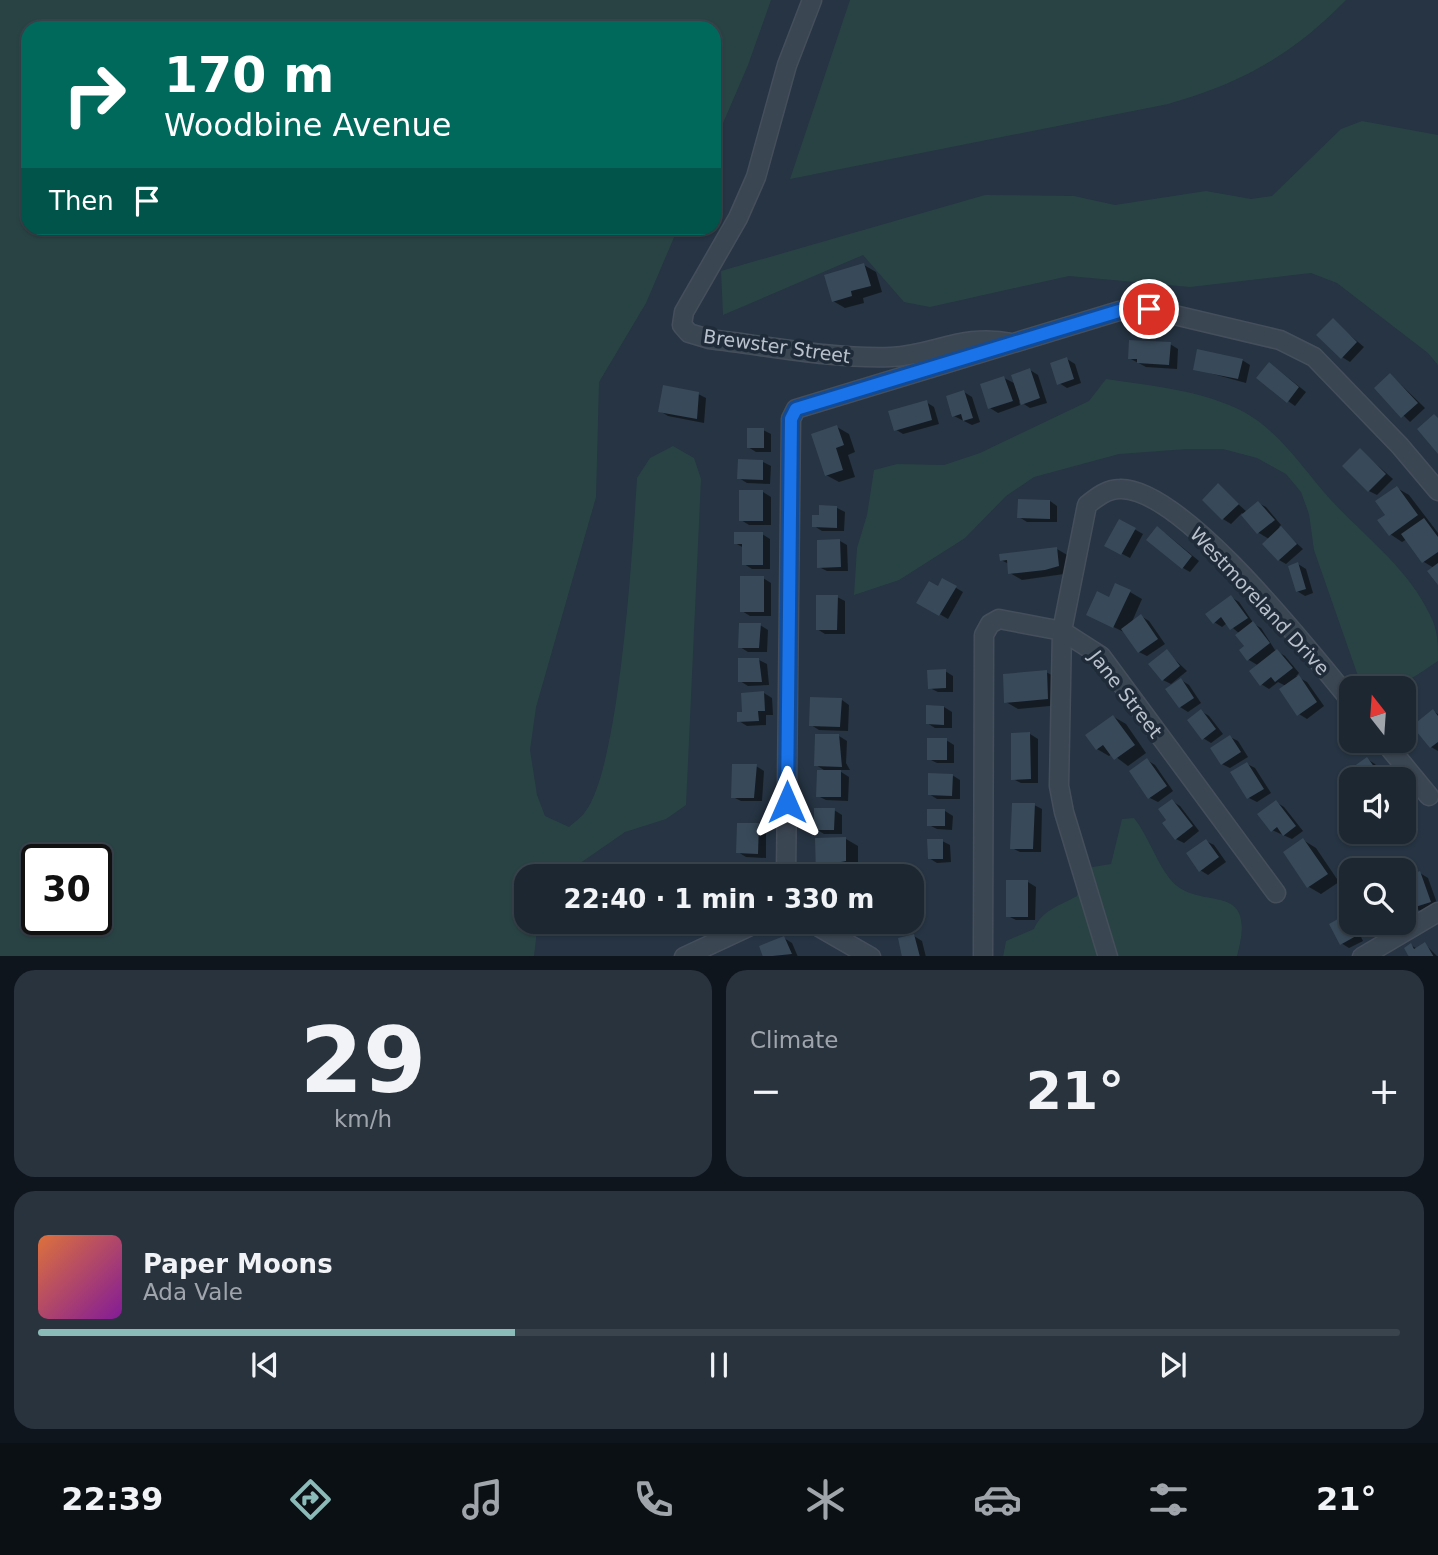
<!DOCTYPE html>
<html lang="en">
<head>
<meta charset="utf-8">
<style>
  body { margin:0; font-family:"DejaVu Sans",sans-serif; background:#29333e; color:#f1f3f6; height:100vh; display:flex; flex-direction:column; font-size:26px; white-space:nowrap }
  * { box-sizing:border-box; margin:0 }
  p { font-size:23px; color:#a0a5ac }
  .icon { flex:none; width:38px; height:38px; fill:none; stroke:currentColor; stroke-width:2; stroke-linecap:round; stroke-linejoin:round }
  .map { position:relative; height:956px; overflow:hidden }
  .sheet { display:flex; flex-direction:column; gap:14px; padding:14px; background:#0f151c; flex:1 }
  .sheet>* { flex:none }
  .hud { position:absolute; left:21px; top:21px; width:700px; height:214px; border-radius:21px; box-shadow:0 2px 5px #0004,0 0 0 2px #3a444d; background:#00695c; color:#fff; overflow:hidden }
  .needle { width:46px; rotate:343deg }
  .controls { position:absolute; left:1339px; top:676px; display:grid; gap:14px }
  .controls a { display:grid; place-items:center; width:77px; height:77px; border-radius:14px; background:#1c2732; box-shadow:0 2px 5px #0004,0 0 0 2px #3a444d; font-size:35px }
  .speed { position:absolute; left:21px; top:844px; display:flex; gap:14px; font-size:35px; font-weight:700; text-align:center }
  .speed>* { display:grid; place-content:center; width:91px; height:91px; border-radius:50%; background:#1c2732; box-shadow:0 2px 5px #0004,0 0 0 2px #3a444d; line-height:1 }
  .speed .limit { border:4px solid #111; border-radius:10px; background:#fff; color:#111 }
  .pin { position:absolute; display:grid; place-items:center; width:60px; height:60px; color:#fff; margin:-30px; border:4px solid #fff; border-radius:50%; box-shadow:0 2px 7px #0007 }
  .me { position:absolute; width:77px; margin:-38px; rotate:0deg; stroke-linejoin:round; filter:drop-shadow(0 0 5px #0008) }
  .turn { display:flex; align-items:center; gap:24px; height:147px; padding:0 28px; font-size:32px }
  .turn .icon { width:91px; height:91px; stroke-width:2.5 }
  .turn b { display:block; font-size:49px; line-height:60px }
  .then { display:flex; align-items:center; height:66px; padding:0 28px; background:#0003; gap:14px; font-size:26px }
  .big { font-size:52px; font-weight:600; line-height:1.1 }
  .sheet .widget { flex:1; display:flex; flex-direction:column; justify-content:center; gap:10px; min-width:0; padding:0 24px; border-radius:21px; background:#29333e }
  .sheet .dial { align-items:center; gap:0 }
  .dial b { font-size:91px; line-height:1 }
  .song { display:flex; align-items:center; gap:21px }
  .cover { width:84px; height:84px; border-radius:10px; background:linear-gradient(135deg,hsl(20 70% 55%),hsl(290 70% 35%)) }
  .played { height:7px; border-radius:4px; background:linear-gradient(90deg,#8bbbb9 35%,#3a444d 35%) }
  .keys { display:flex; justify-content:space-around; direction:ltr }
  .heat { display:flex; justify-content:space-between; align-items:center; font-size:38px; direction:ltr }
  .sheet .tiles { flex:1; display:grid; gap:14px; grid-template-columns:1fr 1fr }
  .widget:last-child { grid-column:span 2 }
  .trip { position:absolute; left:514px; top:864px; width:410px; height:70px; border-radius:21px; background:#1c2732; box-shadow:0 2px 5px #0004,0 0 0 2px #3a444d; font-weight:600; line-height:70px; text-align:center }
  .menu { display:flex; height:112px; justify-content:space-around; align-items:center; background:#0b1014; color:#a0a5ac }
  .menu .icon { width:49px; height:49px }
  .menu .current { color:#8bbbb9 }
  .menu b { font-size:32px; color:#f1f3f6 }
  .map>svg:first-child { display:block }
  .green { fill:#294344; fill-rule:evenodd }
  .shadow { fill:#0007 }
  .building { fill:#384959 }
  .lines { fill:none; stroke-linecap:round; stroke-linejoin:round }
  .street-casing { stroke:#454f5c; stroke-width:21 }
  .street { stroke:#3b4653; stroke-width:18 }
  .route-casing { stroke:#114b97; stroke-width:18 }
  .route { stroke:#1a73e8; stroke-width:12 }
  .labels { text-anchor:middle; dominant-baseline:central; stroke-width:7; stroke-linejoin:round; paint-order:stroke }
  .street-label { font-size:19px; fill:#b8c1cc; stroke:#1f2b38 }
</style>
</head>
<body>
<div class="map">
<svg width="1438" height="957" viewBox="0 0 1438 957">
  <rect width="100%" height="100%" fill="#263443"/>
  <!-- green -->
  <path class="green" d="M 0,0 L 771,0 L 748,65 L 714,144 L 714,28 L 28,28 L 28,228 L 678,228 L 646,303 L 599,382 L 596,497 L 536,707 L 530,750 L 537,795 L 545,816 L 569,827 C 574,822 581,818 585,812 C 620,768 633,542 637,478 L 650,458 L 673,446 L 694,458 L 701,479 L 686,805 L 666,819 L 625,832 L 560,877 L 527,877 L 527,922 L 538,922 L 534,956 L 0,956 ZM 37,859 L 96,859 L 96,919 L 37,919 Z
    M 850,0 L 1346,0 C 1292,55 1242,83 1168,104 L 790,179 Z
    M 1362,121 L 1438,135 L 1438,365 L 1428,353 L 1337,283 L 1311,273 L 1190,287 L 1069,276 L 930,307 L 904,302 L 863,255 L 723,315 L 721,271 L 985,195 L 1074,196 L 1115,205 L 1206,191 L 1251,199 L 1272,196 L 1341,129 Z
    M 1106,379 C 1152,386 1202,390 1244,412 C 1279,431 1304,470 1330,499 C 1364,536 1408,568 1430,615 C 1438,630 1438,644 1438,661 C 1405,682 1397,695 1358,676 L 1314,550 L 1309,514 L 1301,492 L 1286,474 L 1257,458 L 1223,449 L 1187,449 L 1119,454 L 1034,477 L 1006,496 L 965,538 L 899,580 L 854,595 L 857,548 L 867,515 L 874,470 L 897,464 L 944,465 L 980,453 L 1089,401 Z
    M 1134,818 C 1149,837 1155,860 1170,879 C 1199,915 1259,875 1237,956 L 1003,957 L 1006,941 L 1034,929 C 1042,910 1059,906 1077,896 L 1080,880 L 1087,868 L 1111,864 L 1122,819 Z"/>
  <!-- shadow -->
  <path class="shadow" d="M 864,265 L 876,272 L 882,292 L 863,298 L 864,303 L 845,308 L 833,301 Z
    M 1333,321 L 1364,347 L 1350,362 L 1342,357 Z
    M 1170,344 L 1178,349 L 1177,369 L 1146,367 L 1129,358 Z
    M 1067,359 L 1075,364 L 1081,383 L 1067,388 L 1059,383 Z
    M 1242,360 L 1250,365 L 1246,383 L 1195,369 Z
    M 1277,369 L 1306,392 L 1295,406 L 1288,401 Z
    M 1030,370 L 1038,375 L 1047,403 L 1030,408 L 1019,401 L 1020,405 L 998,413 L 990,408 L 1004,378 L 1016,384 Z
    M 1391,375 L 1425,408 L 1410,422 L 1376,388 Z
    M 964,392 L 972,397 L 980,422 L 972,425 L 954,416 Z
    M 698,394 L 706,398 L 704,423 L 668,416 L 660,411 Z
    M 926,402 L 934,407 L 939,424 L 903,434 L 895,429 Z
    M 837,427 L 849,434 L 855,452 L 848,455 L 855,477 L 839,482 L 826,475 Z
    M 763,430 L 771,434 L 771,452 L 756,452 L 748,447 Z
    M 1360,450 L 1393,479 L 1377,495 L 1369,491 Z
    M 763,462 L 771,466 L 770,484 L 747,483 L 739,478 Z
    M 1218,486 L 1247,512 L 1258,503 L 1266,507 L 1281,525 L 1279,527 L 1303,549 L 1286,564 L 1279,560 L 1269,539 L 1259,533 L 1242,513 L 1231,524 L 1223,519 L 1204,500 Z
    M 1397,488 L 1409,495 L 1438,533 L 1438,582 L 1434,568 L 1424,562 L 1407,539 L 1402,542 L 1390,534 L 1387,515 Z
    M 763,492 L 771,497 L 771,525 L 749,525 L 741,520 Z
    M 1050,501 L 1057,506 L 1057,522 L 1027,522 L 1019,517 Z
    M 837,508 L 845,512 L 844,531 L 822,531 L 814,526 Z
    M 1120,521 L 1143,534 L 1130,558 L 1107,546 Z
    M 1165,533 L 1199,561 L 1190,572 L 1183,568 Z
    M 762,534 L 770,539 L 770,569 L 752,569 L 744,564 L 744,548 L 735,543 Z
    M 840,541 L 847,545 L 848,571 L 827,571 L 819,567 Z
    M 1057,549 L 1069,556 L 1071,573 L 1022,580 L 1010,573 L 1009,564 L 1001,560 Z
    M 1298,564 L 1306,569 L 1313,593 L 1305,596 L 1297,591 Z
    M 763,578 L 771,583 L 771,616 L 750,616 L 742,611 Z
    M 943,580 L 963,592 L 948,619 L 919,602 L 938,588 Z
    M 1130,592 L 1142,599 L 1131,624 L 1141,616 L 1149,621 L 1165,644 L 1147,656 L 1139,652 L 1126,633 L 1101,621 L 1110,599 Z
    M 837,597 L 845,601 L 845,634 L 825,634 L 817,629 Z
    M 1231,597 L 1239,602 L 1254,624 L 1261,628 L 1275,650 L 1285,656 L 1299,673 L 1296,676 L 1307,682 L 1324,706 L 1307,719 L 1299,714 L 1286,686 L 1278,682 L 1269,689 L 1261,684 L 1259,666 L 1249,660 L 1240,634 L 1227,623 L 1222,627 L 1214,622 Z
    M 760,625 L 768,630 L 767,652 L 748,652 L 740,647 Z
    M 1167,652 L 1187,671 L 1171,684 L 1163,680 Z
    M 759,660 L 767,664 L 769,685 L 748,686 L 740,681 Z
    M 945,671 L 953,676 L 953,692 L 938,692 L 930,688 Z
    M 1046,672 L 1059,679 L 1060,705 L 1018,709 L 1006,702 Z
    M 1181,680 L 1189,685 L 1201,703 L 1188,712 L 1180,707 Z
    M 764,693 L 772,698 L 773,715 L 766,715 L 766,725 L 747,726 L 739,721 Z
    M 842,700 L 849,705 L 848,731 L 819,730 L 811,725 Z
    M 928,707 L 944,707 L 952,712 L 952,728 L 935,728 L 927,723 Z
    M 1201,711 L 1209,716 L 1223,734 L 1211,743 L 1203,738 Z
    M 1433,711 L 1438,714 L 1438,751 L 1431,747 Z
    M 1114,717 L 1126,724 L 1146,753 L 1128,766 L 1112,754 L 1109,756 L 1097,749 Z
    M 1030,734 L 1038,739 L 1038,783 L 1021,783 L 1013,779 Z
    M 839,736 L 847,741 L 846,763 L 850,770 L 838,770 L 849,777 L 848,801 L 826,800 L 818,796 L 827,772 L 816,765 Z
    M 1230,737 L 1238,741 L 1248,757 L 1230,768 L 1222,764 Z
    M 946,740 L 954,745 L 954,763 L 937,763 L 929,759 Z
    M 1367,759 L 1375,764 L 1386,779 L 1358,779 Z
    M 1147,760 L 1155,765 L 1173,791 L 1158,802 L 1150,798 Z
    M 1247,764 L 1255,768 L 1271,793 L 1257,802 L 1249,798 Z
    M 756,766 L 764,771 L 762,801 L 741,801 L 733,797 Z
    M 952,775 L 960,780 L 960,799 L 937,799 L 929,794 Z
    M 1404,797 L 1415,813 L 1404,821 Z
    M 1172,801 L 1180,806 L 1199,831 L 1184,843 L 1176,839 Z
    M 1276,802 L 1284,807 L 1303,831 L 1292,839 L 1272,830 Z
    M 1034,805 L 1042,809 L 1041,852 L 1020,852 L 1012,848 Z
    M 834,810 L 842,815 L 842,834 L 824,834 L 816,829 Z
    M 945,811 L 953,816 L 952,830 L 937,829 L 929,825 Z
    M 758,825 L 766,830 L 766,858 L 746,857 L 738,852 Z
    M 846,839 L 858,846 L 858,868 L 853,868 L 853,877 L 823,877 L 818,873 Z
    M 1303,840 L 1316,848 L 1339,882 L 1321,894 L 1309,887 L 1285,853 Z
    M 942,841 L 950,845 L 951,862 L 937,863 L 929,858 Z
    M 1206,841 L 1214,845 L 1226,862 L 1208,875 L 1200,870 Z
    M 1420,873 L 1428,878 L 1438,906 L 1422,912 L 1414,907 L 1404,879 Z
    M 1028,882 L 1036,887 L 1035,920 L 1016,920 L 1008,916 Z
    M 912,891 L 915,893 L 917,909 L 912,909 Z
    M 1345,917 L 1354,922 L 1363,941 L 1349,948 L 1341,943 Z
    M 1359,922 L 1385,922 L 1387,928 L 1370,936 L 1362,931 Z
    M 914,936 L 922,941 L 926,957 L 904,957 Z
    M 784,938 L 792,943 L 798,957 L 765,957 Z
    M 1425,944 L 1438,957 L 1411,957 L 1411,945 L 1417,949 Z"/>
  <!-- building -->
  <path class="building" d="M 864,263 L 871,286 L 851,291 L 852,296 L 832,302 L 824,275 Z
    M 1333,318 L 1357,342 L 1341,359 L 1316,335 Z
    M 1129,340 L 1171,342 L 1169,365 L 1137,363 L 1137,359 L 1128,359 Z
    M 1197,349 L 1243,359 L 1238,379 L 1193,370 Z
    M 1067,357 L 1074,379 L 1057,385 L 1050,363 Z
    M 1269,362 L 1299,387 L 1287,403 L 1256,378 Z
    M 1030,368 L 1040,398 L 1021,405 L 1011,375 Z
    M 1390,373 L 1418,403 L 1401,418 L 1374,388 Z
    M 1004,376 L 1013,401 L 988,409 L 980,384 Z
    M 663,385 L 699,392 L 697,419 L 658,412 Z
    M 964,390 L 973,418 L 963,421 L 961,414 L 952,417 L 946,396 Z
    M 927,400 L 932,420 L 894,431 L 888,411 Z
    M 1434,414 L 1438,418 L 1438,454 L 1417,429 Z
    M 837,425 L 844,445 L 836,448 L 843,470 L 825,476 L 811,434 Z
    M 747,428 L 764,428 L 764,448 L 747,448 Z
    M 1360,448 L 1386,474 L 1368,492 L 1342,466 Z
    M 738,459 L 763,460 L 763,480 L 737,479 Z
    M 1218,483 L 1239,504 L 1222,520 L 1202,500 Z
    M 1397,486 L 1418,515 L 1389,536 L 1377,520 L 1385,515 L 1375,501 Z
    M 739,490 L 763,490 L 763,521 L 739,521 Z
    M 1018,499 L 1050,500 L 1050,519 L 1017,518 Z
    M 1258,501 L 1275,520 L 1257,534 L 1241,515 Z
    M 819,505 L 837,506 L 837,528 L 812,527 L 812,515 L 819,515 Z
    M 1424,518 L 1438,537 L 1438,552 L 1422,563 L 1401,534 Z
    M 1119,519 L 1136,528 L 1121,555 L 1104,546 Z
    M 1157,526 L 1192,556 L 1182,569 L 1146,540 Z
    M 1281,526 L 1297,544 L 1278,561 L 1262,544 Z
    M 734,532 L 763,532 L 763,565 L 742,565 L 742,544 L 734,544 Z
    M 840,539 L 841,567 L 817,568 L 817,540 Z
    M 1057,547 L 1059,566 L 1045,570 L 1008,574 L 1007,560 L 1000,561 L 999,554 Z
    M 1298,562 L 1306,589 L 1296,592 L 1288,566 Z
    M 1438,563 L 1438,585 L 1427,571 Z
    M 740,576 L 764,576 L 764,612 L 740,612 Z
    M 942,578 L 957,586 L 939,616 L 916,603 L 929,581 L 938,586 Z
    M 1115,583 L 1131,590 L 1113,628 L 1086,615 L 1097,591 L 1109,597 Z
    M 816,595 L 838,595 L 837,630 L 816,630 Z
    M 1231,595 L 1248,618 L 1230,630 L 1221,617 L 1213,624 L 1205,614 Z
    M 1141,614 L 1158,639 L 1138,653 L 1121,629 Z
    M 1253,621 L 1270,643 L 1247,661 L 1239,650 L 1244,646 L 1235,635 Z
    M 739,623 L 761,623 L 759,648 L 738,648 Z
    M 1167,649 L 1180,666 L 1162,681 L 1148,664 Z
    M 1277,649 L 1293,668 L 1275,682 L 1271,677 L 1260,686 L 1249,671 Z
    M 738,658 L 759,658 L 762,682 L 738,682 Z
    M 946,669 L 946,688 L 928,689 L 927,670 Z
    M 1047,670 L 1048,699 L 1004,703 L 1003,674 Z
    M 1299,675 L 1317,702 L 1297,716 L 1279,689 Z
    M 1181,678 L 1194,698 L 1179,708 L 1165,689 Z
    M 764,691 L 765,711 L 758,711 L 759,721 L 737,722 L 737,712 L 742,712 L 741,693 Z
    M 810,697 L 842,698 L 840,727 L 809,726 Z
    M 926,705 L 944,706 L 944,725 L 926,724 Z
    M 1201,709 L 1216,729 L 1202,740 L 1187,720 Z
    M 1433,709 L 1438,716 L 1438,742 L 1430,748 L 1412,726 Z
    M 1113,715 L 1135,745 L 1114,760 L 1103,745 L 1096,750 L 1085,735 Z
    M 1030,732 L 1031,779 L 1011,780 L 1011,733 Z
    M 815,734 L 839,734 L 842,767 L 814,766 Z
    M 1230,735 L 1241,752 L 1221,765 L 1210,748 Z
    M 927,738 L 947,738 L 947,760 L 927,760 Z
    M 1367,757 L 1383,779 L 1355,779 L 1359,775 L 1353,767 Z
    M 1147,758 L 1167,786 L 1148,799 L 1129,771 Z
    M 1247,762 L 1264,789 L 1247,799 L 1230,772 Z
    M 732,764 L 757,764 L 754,798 L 731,798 Z
    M 817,770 L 841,770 L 841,797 L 816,797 Z
    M 928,773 L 953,774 L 952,796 L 928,795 Z
    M 1172,799 L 1193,826 L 1175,840 L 1162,823 L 1166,820 L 1158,809 Z
    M 1276,800 L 1296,826 L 1283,836 L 1277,827 L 1271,832 L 1257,814 Z
    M 1012,803 L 1035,803 L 1033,849 L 1010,849 Z
    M 814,808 L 835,808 L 834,830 L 814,830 Z
    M 927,809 L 945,809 L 945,826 L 927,826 Z
    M 737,823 L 759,823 L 758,854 L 736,853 Z
    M 846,837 L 846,861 L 841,862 L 841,874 L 816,875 L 815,838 Z
    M 1303,838 L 1328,874 L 1307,888 L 1283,852 Z
    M 927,839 L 943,839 L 943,859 L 928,859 Z
    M 1206,839 L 1219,857 L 1199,872 L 1186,853 Z
    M 742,865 L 760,871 L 758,877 L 738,877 Z
    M 1420,871 L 1431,902 L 1412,908 L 1404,878 Z
    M 1006,880 L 1028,880 L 1028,917 L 1006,917 Z
    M 1345,915 L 1356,936 L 1340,945 L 1329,924 Z
    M 1357,922 L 1384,922 L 1361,932 Z
    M 914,934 L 920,957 L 902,957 L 898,938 Z
    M 784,936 L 792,954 L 763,957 L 759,946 Z
    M 1425,942 L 1434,957 L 1409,957 L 1404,948 L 1411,943 L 1414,949 Z"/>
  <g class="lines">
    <!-- street casing -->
    <g class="street-casing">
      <path id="street" d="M 812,0 L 787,65 L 756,177 L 738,218 L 684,312 L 682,325 L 689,333 L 709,339 C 769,346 831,359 891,357 C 936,355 962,333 1012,343
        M 1383,740 L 1429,796
        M 786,877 L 791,419 L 796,409 L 1119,311 L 1149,309 L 1280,340 L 1314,357 L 1400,446 L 1438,491
        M 810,922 L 871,957
        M 684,957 L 759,922
        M 983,957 L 984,635 L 990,624 L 999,619 L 1062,631 L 1101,656 L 1276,893
        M 1108,957 L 1064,812 L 1059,786 L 1062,631 L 1087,505 C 1097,497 1107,489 1120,489 C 1182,487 1311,653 1351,701
        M 1362,957 L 1438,912"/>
    </g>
    <!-- street -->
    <use href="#street" class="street"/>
  </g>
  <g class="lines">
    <!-- route casing -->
    <g class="route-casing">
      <path id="route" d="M 787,802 L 791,419 L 796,409 L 1119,311 L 1149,309"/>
    </g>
    <!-- route -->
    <use href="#route" class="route"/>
  </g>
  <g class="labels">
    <!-- street labels -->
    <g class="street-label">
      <text transform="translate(777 346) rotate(8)">Brewster Street</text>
      <text transform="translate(1260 601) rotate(47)">Westmoreland Drive</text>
      <text transform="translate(1126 694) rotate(52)">Jane Street</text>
    </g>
  </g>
</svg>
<div class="controls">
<a><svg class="needle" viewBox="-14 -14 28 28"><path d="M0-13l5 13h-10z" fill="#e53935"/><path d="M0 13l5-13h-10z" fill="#a0a5ac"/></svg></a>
<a><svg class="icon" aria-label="sound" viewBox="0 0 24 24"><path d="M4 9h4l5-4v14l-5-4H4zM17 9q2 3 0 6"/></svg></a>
<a><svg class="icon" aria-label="search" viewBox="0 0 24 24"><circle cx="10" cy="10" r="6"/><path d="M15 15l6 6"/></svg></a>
</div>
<div class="speed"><div class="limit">30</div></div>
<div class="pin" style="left:1149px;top:309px;background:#d93025"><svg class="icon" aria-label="arrive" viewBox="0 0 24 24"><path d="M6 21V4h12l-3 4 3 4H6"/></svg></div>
<svg class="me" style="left:787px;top:802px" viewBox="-20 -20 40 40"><path d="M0-17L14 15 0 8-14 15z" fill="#1a73e8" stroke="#fff" stroke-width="4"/></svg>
<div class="trip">22:40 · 1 min · 330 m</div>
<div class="hud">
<div class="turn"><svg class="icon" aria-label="right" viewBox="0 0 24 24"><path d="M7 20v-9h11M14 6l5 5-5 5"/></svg><div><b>170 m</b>Woodbine Avenue</div></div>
<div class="then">Then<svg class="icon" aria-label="arrive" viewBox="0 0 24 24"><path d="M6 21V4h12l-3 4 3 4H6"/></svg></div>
</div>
</div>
<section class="sheet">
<div class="tiles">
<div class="widget dial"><b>29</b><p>km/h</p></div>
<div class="widget"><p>Climate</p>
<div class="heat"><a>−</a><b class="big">21°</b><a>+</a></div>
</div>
<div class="widget">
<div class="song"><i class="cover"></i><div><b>Paper Moons</b><p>Ada Vale</p></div></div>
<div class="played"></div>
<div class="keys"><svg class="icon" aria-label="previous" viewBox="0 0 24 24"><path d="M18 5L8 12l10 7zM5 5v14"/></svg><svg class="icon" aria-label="pause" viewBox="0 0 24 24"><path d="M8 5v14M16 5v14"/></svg><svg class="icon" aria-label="next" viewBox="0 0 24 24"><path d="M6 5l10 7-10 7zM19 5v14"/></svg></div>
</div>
</div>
</section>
<nav class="menu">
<b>22:39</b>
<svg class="icon current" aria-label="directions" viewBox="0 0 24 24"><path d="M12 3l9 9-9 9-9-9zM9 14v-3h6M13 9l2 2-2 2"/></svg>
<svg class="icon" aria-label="music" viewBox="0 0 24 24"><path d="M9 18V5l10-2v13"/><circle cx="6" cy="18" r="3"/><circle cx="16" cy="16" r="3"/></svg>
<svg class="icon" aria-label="phone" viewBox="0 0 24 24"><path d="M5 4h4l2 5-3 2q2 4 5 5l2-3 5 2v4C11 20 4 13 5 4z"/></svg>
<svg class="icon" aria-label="climate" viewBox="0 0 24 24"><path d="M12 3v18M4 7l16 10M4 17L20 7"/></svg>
<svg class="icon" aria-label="car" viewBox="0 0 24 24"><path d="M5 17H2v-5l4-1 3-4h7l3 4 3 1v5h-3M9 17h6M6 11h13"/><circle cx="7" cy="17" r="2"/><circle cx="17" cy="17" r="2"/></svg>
<svg class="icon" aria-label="filters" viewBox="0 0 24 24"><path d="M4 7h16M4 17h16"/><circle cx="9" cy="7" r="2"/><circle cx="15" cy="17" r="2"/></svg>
<b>21°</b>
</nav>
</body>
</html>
